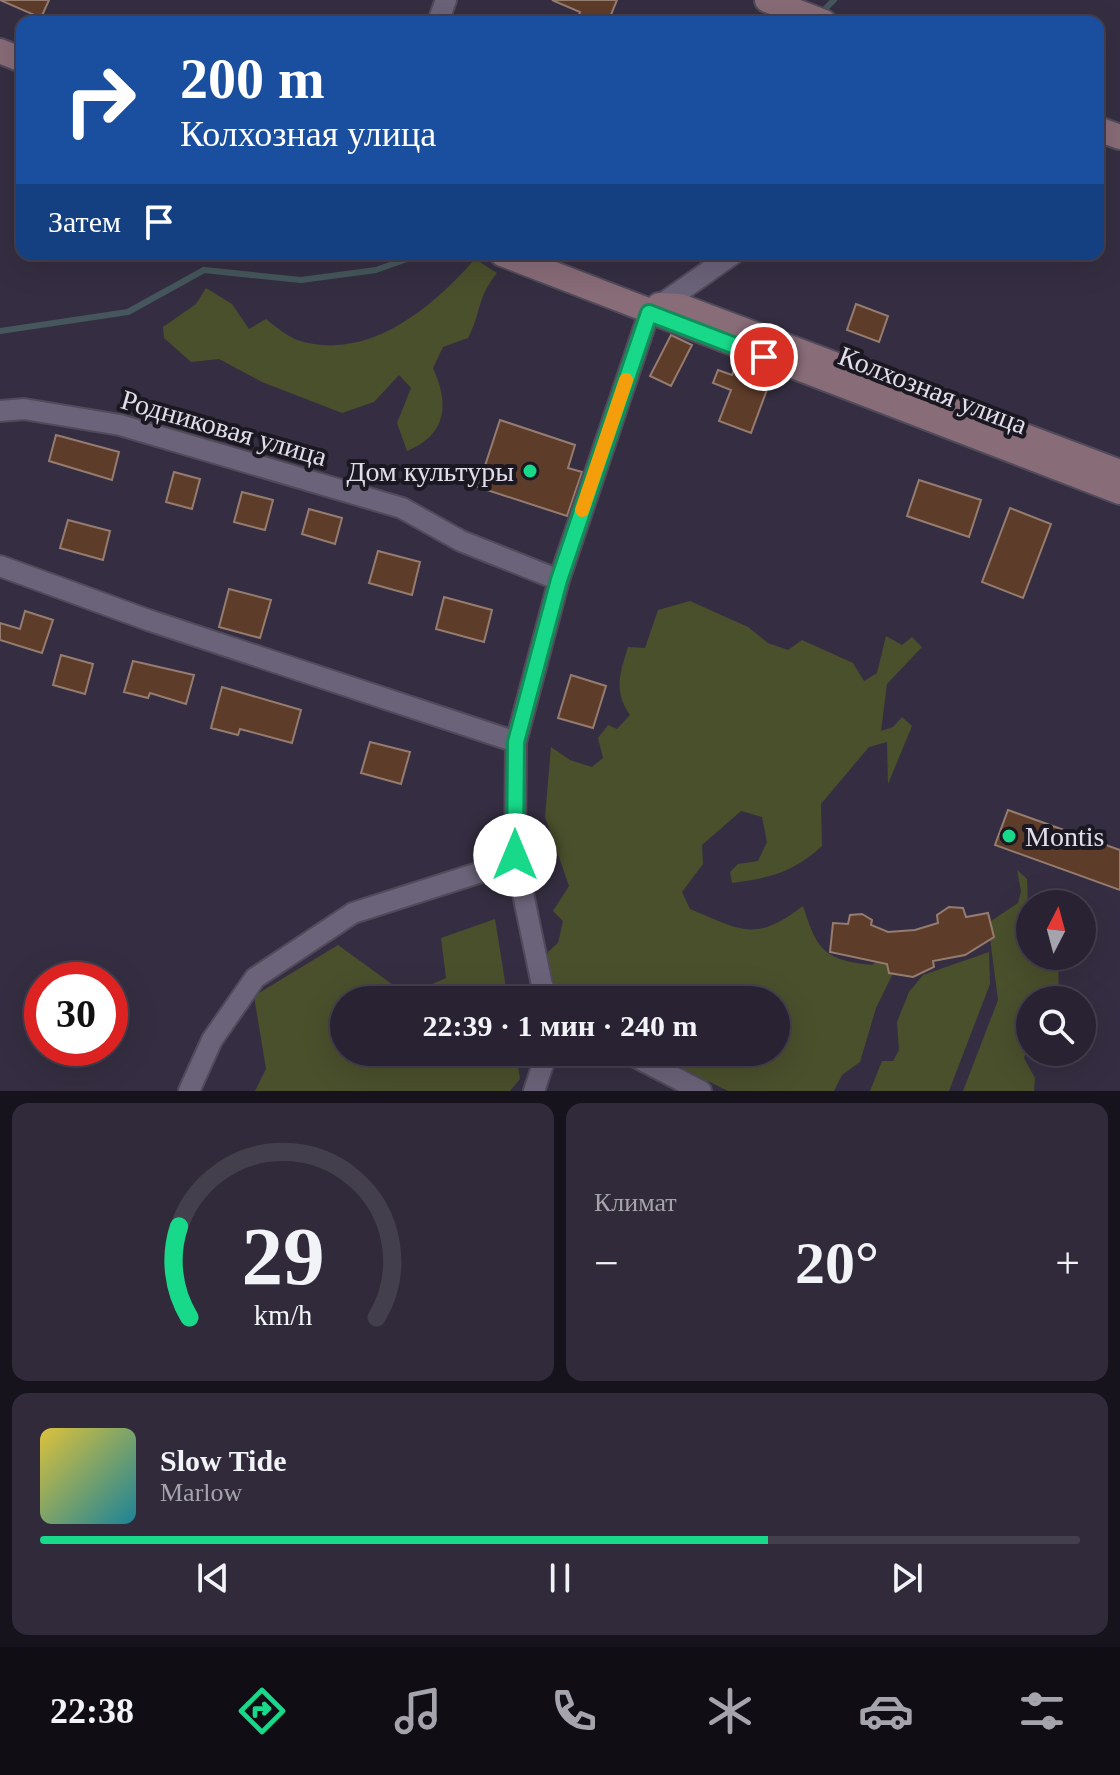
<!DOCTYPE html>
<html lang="ru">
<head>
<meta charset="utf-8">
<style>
  body { margin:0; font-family:"Times New Roman",serif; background:#302a3a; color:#f1f3f6; height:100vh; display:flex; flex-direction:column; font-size:30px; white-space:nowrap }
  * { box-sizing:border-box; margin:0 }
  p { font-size:26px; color:#a5a4ac }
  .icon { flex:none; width:44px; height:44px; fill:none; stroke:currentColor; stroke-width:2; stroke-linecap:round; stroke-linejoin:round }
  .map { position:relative; height:1091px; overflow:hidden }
  .sheet { display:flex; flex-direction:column; gap:12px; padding:12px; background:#16131c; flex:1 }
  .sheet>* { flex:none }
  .top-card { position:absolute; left:16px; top:16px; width:1088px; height:244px; border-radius:16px; box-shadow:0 8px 32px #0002,0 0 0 2px #443f4d; background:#1a4fa0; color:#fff; overflow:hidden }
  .needle { width:52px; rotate:6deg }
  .tools { position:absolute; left:1016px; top:890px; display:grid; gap:16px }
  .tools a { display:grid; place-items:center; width:80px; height:80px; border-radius:50%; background:#282232; box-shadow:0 8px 32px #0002,0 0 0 2px #443f4d; font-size:40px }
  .speed { position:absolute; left:24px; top:962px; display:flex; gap:16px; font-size:40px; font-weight:700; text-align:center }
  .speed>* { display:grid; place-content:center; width:104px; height:104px; border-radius:50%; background:#282232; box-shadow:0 8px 32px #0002,0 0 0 2px #443f4d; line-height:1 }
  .speed .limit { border:12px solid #d22; background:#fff; color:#111 }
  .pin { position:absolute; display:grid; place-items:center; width:68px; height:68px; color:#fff; margin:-34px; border:4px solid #fff; border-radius:50%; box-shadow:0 2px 8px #0007 }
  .me { position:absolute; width:88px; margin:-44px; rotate:0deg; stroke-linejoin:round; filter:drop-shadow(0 0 6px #0008) }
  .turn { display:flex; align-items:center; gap:28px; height:168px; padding:0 32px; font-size:36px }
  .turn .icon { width:104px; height:104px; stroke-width:2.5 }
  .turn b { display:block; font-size:56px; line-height:68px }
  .then { display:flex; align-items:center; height:76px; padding:0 32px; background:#0003; gap:16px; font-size:30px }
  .big { font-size:60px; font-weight:600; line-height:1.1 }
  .sheet .tile { flex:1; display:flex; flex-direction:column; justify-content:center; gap:12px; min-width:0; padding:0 28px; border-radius:16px; background:#302a3a }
  .sheet .dial { align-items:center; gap:0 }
  .dial svg { height:208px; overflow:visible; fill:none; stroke:#443f4d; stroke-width:7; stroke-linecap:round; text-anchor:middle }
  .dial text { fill:#f1f3f6; stroke:none }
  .song { display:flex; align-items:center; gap:24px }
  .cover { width:96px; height:96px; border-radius:12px; background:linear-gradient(135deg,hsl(50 70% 55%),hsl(190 70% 35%)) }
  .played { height:8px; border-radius:4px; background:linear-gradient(90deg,#18d989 70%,#443f4d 70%) }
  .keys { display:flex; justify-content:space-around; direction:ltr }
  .heat { display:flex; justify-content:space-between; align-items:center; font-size:44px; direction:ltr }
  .sheet .tiles { flex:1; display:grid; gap:12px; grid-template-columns:1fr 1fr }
  .tile:last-child { grid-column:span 2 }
  .trip { position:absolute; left:330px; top:986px; width:460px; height:80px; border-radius:40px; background:#282232; box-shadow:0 8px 32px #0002,0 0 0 2px #443f4d; font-weight:600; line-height:80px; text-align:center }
  .menu { display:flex; height:128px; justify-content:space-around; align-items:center; background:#100e14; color:#a5a4ac }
  .menu .icon { width:56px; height:56px }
  .menu .active { color:#18d989 }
  .menu b { font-size:36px; color:#f1f3f6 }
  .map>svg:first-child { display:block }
  .green { fill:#4a4f2c }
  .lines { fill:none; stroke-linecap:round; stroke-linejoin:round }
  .stream { stroke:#45575c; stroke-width:6 }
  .building { fill:#5e3c2a; stroke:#957c6f; stroke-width:2 }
  .street-casing { stroke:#504a5a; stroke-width:24 }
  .secondary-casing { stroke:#504a5a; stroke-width:28 }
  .street { stroke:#6b6379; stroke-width:20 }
  .secondary { stroke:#886c78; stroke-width:24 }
  .route-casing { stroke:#108d59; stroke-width:20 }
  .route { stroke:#18d989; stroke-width:14 }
  .slow { stroke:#f59e0b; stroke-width:14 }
  .poi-dot { fill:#18d989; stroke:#1b1821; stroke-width:3 }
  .labels { text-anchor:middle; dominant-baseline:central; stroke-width:8; stroke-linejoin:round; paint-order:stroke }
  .street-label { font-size:28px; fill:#e1ddea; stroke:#1b1821 }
  .poi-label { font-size:28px; fill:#e1ddea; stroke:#1b1821; text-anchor:end }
</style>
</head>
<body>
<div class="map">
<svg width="1120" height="1091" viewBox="0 0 1120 1091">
  <rect width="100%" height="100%" fill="#352e42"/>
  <!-- green -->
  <path class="green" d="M 475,259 L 497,273 C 476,299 482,312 468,338 L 443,347 L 433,368 C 450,405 446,435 407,451 L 397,423 L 411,388 L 399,375 L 374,402 L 342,413 L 262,382 L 219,359 L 191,362 L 164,338 L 163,327 L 196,304 L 206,288 L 232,304 L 249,329 L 266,319 C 275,326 287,336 297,340 C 367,363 432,308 475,259 Z
    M 690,601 L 748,627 L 768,643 L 788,650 L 802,640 L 853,663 L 864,681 L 877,673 L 886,636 L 902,645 L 912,637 L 922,647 L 887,684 L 881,731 L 893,727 L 902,717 L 912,726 L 888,784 L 887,742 L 869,747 L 821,804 L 822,846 C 794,872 770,878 732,883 L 730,872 L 738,864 L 758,861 L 767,842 L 762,817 L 741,811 L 702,845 L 703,864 L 682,892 L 690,909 C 741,930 755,943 803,906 C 817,950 824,960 872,965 L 882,957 L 897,965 L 876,1008 L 860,1062 L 842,1075 L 834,1091 L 728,1091 L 649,1052 L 776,1052 L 776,1000 L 562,1000 L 549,982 L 548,952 L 558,943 L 563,921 L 553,911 L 569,886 L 545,817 L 551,747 L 570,760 L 592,767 L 603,758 L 598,738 L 608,725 L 617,729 L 630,715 C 613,691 620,673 628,647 L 645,648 L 658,610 Z
    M 1017,870 L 1027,879 L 1030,956 L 1058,956 L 1059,1000 L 1030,1000 L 1030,1043 L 1024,1058 L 1035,1078 L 1034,1091 L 963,1091 L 998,1000 L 988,923 L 1018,903 L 1021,891 Z
    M 495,919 L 508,1000 L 344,1000 L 344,1052 L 516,1052 L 520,1079 L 510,1091 L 255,1091 L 266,1069 L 254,996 L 338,945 L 407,995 L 446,978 L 441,938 Z
    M 989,952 L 990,984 L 949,1091 L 870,1091 L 882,1061 L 893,1061 L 899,1050 L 897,1022 L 909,992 L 923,975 Z"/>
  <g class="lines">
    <!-- stream -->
    <path class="stream" d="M 820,14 L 834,0
      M 0,331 L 128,312 L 204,270 L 301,280 L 376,270 L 421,254"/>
  </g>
  <!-- building -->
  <path class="building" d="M 0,0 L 49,0 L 41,18 Z
    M 552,0 L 617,0 L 608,22 L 576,22 L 580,12 Z
    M 856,304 L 888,316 L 879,342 L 847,330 Z
    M 671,335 L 692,345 L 671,386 L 650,376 Z
    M 737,363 L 772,376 L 751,433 L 719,421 L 731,390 L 713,383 L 718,370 L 732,375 Z
    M 500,420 L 575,445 L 568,468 L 582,472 L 567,516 L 478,487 Z
    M 56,435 L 119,452 L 112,480 L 49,461 Z
    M 174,472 L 200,479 L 192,509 L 166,502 Z
    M 919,480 L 981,500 L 969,537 L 907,516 Z
    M 242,492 L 273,500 L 265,530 L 234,522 Z
    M 1010,508 L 1051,524 L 1023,598 L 982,582 Z
    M 309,509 L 342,518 L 335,544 L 302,534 Z
    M 68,520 L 110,531 L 103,560 L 60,548 Z
    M 378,551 L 420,562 L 412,595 L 369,583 Z
    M 229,589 L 271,600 L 260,638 L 219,627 Z
    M 444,597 L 492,610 L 484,642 L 436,629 Z
    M 25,611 L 53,620 L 42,653 L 0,640 L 0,623 L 20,629 Z
    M 61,655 L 93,664 L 85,694 L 53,685 Z
    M 133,661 L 194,675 L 186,704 L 150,693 L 148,698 L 124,692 Z
    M 571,675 L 606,686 L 593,728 L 558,718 Z
    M 222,687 L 301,710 L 292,743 L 240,729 L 238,735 L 211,728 Z
    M 370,742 L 410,752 L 401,784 L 361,773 Z
    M 1008,810 L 1120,850 L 1120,890 L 995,845 Z
    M 949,907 L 963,908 L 966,917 L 988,913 L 994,937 L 965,955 L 933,961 L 934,967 L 913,977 L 889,973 L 887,964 L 830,952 L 833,923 L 848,924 L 850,915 L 862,914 L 872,920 L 871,925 L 888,932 L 915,930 L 938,923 L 937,915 Z"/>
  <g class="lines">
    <!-- street casing -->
    <g class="street-casing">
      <path id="street" d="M 438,22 L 446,0
        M 0,411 L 24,409 L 120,425 L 402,508 L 461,541 L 559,580
        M 0,566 L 148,620 L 516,742
        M 549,1000 L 542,985 L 515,855 L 516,742 L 559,580 L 649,313 L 733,254
        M 626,1052 L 701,1091
        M 189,1091 L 212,1040 L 255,978 L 353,913 L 500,866 L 515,855
        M 534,1091 L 547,1052"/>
    </g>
    <!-- secondary casing -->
    <g class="secondary-casing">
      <path id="secondary" d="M 767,0 L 824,22
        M 0,51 L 22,60
        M 1098,129 L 1120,137
        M 502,254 L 1120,492
        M 659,305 L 680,306 L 1120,472"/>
    </g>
    <!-- street -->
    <use href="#street" class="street"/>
    <!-- secondary -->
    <use href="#secondary" class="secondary"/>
  </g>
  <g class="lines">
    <!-- route casing -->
    <g class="route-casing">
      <path id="route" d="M 515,855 L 516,742 L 559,580 L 649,313 L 764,357"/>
    </g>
    <!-- route -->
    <use href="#route" class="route"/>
    <!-- slow -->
    <path class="slow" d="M 582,510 L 626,380"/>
  </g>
  <!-- markers -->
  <g class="poi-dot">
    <circle cx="530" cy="471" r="8"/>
    <circle cx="1009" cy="836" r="8"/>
  </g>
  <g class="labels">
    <!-- street labels -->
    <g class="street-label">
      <text transform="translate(933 390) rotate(21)">Колхозная улица</text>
      <text transform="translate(224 428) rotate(16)">Родниковая улица</text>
    </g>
    <!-- poi labels -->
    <g class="poi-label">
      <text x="514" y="471">Дом культуры</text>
      <text x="1025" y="836" text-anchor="start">Montis</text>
    </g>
  </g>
</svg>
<div class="tools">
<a><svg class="needle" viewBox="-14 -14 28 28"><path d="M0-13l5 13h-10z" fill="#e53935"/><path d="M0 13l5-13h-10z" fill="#a5a4ac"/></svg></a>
<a><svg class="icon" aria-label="search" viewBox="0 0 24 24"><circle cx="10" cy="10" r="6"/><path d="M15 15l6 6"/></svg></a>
</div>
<div class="speed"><div class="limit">30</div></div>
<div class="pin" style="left:764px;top:357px;background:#d93025"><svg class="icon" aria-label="arrive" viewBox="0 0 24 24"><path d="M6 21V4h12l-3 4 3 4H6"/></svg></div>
<svg class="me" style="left:515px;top:855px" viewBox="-20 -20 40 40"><circle r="19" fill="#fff"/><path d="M0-13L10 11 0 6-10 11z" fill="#18d989"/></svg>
<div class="trip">22:39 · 1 мин · 240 m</div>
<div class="top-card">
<div class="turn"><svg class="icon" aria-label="right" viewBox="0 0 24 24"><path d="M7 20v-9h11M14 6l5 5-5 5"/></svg><div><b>200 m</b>Колхозная улица</div></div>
<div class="then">Затем<svg class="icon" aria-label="arrive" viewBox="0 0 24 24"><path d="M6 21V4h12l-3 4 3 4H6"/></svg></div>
</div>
</div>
<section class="sheet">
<div class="tiles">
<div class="tile dial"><svg viewBox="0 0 100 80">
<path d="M14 69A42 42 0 1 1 86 69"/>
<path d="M14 69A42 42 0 0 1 10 34" stroke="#18d989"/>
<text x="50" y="56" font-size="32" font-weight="700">29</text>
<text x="50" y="72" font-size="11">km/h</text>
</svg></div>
<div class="tile"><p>Климат</p>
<div class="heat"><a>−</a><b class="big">20°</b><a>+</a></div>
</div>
<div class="tile">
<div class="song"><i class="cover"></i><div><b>Slow Tide</b><p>Marlow</p></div></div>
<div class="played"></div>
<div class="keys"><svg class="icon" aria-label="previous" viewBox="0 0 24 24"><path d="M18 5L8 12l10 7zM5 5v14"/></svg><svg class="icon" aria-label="pause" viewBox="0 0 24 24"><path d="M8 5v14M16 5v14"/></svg><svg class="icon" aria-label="next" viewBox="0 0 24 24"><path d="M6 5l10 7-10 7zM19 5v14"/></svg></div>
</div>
</div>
</section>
<nav class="menu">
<b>22:38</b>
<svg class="icon active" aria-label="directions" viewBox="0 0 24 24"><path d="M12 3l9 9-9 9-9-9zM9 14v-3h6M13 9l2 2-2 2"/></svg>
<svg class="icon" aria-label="music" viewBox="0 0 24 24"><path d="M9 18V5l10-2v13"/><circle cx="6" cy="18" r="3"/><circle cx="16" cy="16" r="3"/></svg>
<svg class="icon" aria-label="phone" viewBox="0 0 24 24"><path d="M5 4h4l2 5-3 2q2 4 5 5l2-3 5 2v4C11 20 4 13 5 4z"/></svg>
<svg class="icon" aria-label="climate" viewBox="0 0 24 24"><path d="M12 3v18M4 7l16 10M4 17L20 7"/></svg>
<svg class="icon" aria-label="car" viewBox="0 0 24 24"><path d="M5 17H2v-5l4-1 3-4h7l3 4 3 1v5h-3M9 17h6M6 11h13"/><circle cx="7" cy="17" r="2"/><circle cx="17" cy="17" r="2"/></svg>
<svg class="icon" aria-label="filters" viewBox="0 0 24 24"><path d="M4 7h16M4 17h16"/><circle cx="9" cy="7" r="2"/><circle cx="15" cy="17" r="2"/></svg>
</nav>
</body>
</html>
